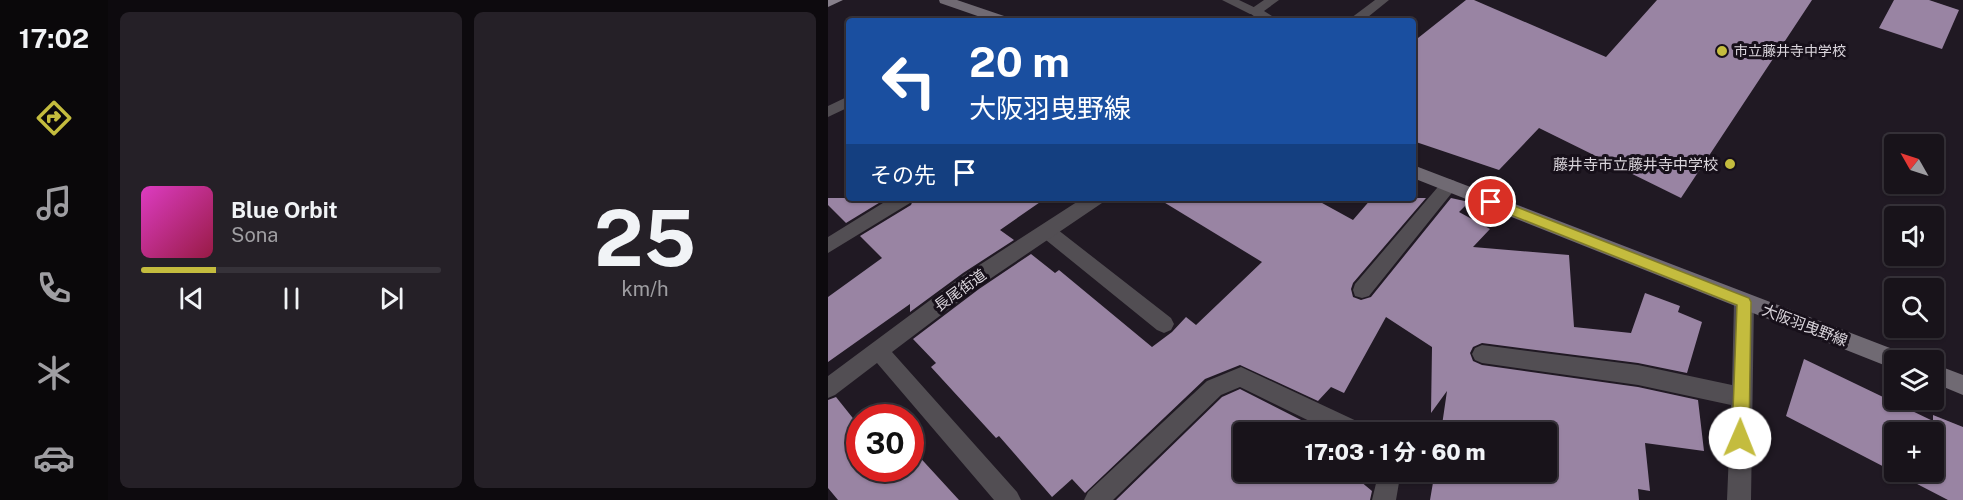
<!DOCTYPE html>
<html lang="ja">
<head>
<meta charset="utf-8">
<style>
  body { margin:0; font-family:"Public Sans","Noto Sans JP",sans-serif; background:#252027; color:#f1f3f6; height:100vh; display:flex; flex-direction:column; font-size:22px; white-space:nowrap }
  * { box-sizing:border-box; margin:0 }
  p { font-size:20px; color:#9f9ea2 }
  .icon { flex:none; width:33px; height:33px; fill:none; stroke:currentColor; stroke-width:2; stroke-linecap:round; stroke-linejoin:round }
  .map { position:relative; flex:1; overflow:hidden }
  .panel { display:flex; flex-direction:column; gap:12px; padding:12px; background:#0d0a0e; width:720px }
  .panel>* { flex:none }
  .banner { position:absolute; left:18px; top:18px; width:570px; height:183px; border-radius:6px; box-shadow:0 2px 4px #0004,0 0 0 2px #363239; background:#1a4fa0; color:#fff; overflow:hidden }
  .needle { width:39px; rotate:309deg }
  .tools { position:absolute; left:1056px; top:134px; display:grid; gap:12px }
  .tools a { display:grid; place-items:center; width:60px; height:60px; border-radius:6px; background:#18131a; box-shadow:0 2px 4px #0004,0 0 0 2px #363239; font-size:30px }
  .speed { position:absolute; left:18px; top:404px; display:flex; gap:12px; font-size:30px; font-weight:700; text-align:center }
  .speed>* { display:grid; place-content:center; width:78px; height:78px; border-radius:50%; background:#18131a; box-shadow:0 2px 4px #0004,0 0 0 2px #363239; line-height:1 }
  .speed .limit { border:9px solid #d22; background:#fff; color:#111 }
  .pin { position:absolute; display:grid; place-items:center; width:51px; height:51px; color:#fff; margin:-26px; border:3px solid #fff; border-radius:50%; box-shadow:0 2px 6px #0007 }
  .me { position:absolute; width:66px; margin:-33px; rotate:1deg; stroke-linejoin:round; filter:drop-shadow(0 0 4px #0008) }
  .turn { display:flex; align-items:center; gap:21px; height:126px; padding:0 24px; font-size:27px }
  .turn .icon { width:78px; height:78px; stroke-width:2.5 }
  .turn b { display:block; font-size:42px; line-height:51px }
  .then { display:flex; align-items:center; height:57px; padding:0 24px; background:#0003; gap:12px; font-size:22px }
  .panel .widget { flex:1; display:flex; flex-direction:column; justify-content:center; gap:9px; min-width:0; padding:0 21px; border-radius:9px; background:#252027 }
  .panel .dial { align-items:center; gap:0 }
  .dial b { font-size:78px; line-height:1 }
  .song { display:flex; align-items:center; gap:18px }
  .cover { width:72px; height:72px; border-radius:9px; background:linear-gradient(135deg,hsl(310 70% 55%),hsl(340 70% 35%)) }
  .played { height:6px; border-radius:3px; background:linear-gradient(90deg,#c4bc3e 25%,#363239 25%) }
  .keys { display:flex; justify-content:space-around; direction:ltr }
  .panel .tiles { flex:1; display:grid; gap:12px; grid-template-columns:repeat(2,1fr) }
  .trip { position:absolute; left:405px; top:422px; width:324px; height:60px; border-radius:6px; background:#18131a; box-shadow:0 2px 4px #0004,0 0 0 2px #363239; font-weight:800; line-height:60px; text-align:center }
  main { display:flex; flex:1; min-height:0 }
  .tab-bar { display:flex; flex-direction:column; width:108px; justify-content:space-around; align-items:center; background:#0a080a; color:#9f9ea2 }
  .tab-bar .icon { width:42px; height:42px }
  .tab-bar .on { color:#c4bc3e }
  .tab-bar b { font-size:27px; color:#f1f3f6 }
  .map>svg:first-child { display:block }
  .building { fill:#9984a3; fill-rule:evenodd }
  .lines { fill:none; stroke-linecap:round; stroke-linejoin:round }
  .lane { fill:#524e53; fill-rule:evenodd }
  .street { fill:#524e53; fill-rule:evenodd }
  .secondary { fill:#706a73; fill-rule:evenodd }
  .primary { fill:#87808b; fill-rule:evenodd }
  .route { fill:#c4bc3e; stroke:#7f7a28; stroke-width:1.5 }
  .poi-dot { fill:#c4bc3e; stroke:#17101a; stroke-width:2 }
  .labels { text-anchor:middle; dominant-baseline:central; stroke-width:6; stroke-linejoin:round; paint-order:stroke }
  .far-poi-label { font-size:14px; fill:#dbd6dd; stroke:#17101a; text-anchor:start }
  .poi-label { font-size:15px; fill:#dbd6dd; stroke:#17101a; text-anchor:end }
  .street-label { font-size:15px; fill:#dbd6dd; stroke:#17101a }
</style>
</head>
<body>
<main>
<nav class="tab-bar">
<b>17:02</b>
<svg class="icon on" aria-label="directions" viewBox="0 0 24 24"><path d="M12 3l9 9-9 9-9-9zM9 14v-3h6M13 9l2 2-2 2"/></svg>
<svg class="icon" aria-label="music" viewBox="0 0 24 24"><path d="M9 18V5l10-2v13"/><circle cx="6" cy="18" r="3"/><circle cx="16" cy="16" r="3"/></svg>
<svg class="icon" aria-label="phone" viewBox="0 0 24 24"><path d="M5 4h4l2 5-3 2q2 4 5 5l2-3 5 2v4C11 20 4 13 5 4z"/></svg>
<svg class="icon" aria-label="climate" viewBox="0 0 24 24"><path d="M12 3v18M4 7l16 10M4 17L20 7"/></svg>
<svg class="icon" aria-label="car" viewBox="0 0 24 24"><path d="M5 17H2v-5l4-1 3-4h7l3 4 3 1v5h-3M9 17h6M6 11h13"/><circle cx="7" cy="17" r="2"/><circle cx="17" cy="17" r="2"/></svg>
</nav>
<section class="panel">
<div class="tiles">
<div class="widget">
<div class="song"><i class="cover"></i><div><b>Blue Orbit</b><p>Sona</p></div></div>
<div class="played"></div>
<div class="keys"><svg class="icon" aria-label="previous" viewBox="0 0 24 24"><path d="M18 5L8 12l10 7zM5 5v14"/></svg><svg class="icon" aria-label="pause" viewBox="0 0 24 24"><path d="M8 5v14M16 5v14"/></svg><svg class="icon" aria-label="next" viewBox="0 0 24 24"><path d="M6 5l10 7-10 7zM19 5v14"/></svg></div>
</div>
<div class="widget dial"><b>25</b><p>km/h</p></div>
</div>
</section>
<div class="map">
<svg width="1135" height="500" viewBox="0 0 1135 500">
  <rect width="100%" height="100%" fill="#201923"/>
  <!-- building -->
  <path class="building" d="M 638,0 L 646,0 L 778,57 L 829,0 L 984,0 L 853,198 L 711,128 L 671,170 L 585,141 L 585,42 Z
    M 1066,0 L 1101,0 L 1131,10 L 1114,49 L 1051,28 Z
    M 0,198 L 59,198 L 18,223 L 0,205 Z
    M 86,198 L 218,198 L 172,230 L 186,240 L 135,273 L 82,312 L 82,304 L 0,362 L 0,297 L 54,258 L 32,236 L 83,205 Z
    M 329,198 L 485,198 L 525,220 L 544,198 L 598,198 L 525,283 L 523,289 L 525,297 L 533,300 L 543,297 L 623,198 L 641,202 L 631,212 L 662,229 L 645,247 L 741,255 L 746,327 L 803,333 L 817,293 L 852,306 L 850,312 L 874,322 L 859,373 L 810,363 L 654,343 L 645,347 L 642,353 L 645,361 L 654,365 L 810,387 L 870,400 L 876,451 L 817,443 L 822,491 L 810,489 L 811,500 L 602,500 L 607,471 L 718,471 L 718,432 L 613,432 L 619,391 L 603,413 L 604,347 L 558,317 L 516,393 L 503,387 L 490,401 L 412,365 L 377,379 L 257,493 L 244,479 L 224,497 L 171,436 L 168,438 L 103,367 L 108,363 L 85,339 L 151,289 L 203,254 L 227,273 L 231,270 L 324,347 L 344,332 L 358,317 L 368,325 L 434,262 Z
    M 976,359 L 1105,421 L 1105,415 L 1135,427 L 1135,500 L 1120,500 L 958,416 ZM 1066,432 L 1106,432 L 1106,471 L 1066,471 Z
    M 412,389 L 473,420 L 467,427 L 472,432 L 416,432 L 416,471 L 520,471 L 544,491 L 542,500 L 288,500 L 394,397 Z
    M 8,397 L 32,427 L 32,468 L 82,468 L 82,437 L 92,447 L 86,451 L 131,500 L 10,500 L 0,488 L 0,400 Z"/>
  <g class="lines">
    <!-- lane -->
    <path class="lane" d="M 394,0 L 411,0 L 434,11 L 432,14 L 422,14 Z
      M 21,96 L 21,107 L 0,117 L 0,106 Z
      M 621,179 L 627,181 L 629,185 L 627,189 L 541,296 L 534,298 L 527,296 L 525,290 L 527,284 L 615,181 Z
      M 63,198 L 84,198 L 82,203 L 0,253 L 0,237 Z
      M 219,224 L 225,226 L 343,318 L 346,324 L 343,330 L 336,333 L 329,330 L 213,236 L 210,231 L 213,226 Z"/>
    <!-- street -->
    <path class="street" d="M 436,0 L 451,0 L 436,11 L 452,21 C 439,21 429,21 420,11 Z
      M 547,0 L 561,0 L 535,21 L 519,21 Z
      M 255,198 L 276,198 L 274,203 L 150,287 L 64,352 L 189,492 L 193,500 L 166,500 L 49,363 L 7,395 L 0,398 L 0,376 L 136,275 Z
      M 916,294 L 923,296 L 926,302 L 923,500 L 899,500 L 903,405 L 810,385 L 654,363 L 647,360 L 644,354 L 647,348 L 654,345 L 810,365 L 904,385 L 906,302 L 909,296 Z
      M 413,367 L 535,424 L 538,432 L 504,432 L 412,387 L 393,395 L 285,500 L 256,500 L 260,492 L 379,381 Z
      M 551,471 L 573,471 L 568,500 L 544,500 Z"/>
    <!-- secondary -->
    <path class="secondary" d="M 111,0 L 129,0 L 182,18 L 184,21 L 164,21 L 112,3 Z
      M 585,165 L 1075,353 L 1078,360 L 1066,360 L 1066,369 L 1061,367 L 585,178 Z
      M 1106,364 L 1135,375 L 1135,395 L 1106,383 Z"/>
    <!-- primary -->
    <path class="primary" d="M 0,0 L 15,0 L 0,7 Z"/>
  </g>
  <!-- route -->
  <path class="route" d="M 663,197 L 921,298 L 923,302 L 921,438 L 918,444 L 912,446 L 907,444 L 904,438 L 909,305 L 658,205 L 657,202 Z"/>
  <!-- markers -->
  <g class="poi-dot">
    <circle cx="894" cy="51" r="6"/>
    <circle cx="902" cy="164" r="6"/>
  </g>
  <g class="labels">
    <!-- far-poi labels -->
    <g class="far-poi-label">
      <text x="906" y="51">市立藤井寺中学校</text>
    </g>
    <!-- poi labels -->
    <g class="poi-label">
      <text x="890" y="164">藤井寺市立藤井寺中学校</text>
    </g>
    <!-- street labels -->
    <g class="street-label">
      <text transform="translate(132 290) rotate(-36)">長尾街道</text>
      <text transform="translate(977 325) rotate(21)">大阪羽曳野線</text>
    </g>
  </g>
</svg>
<div class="tools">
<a><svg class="needle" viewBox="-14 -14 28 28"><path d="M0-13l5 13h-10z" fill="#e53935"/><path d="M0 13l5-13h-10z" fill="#9f9ea2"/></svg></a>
<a><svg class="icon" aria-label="sound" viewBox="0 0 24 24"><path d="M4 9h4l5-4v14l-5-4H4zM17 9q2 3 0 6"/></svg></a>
<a><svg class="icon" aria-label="search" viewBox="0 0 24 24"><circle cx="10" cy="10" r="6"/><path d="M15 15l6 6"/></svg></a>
<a><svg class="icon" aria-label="layers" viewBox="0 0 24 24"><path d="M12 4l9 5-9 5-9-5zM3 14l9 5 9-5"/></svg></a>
<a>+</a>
</div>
<div class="speed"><div class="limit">30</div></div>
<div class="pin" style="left:663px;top:202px;background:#d93025"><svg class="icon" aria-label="arrive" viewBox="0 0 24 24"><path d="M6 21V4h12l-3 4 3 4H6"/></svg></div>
<svg class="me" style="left:912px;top:438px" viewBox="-20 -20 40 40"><circle r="19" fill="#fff"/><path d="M0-13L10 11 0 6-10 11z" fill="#c4bc3e"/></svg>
<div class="trip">17:03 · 1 分 · 60 m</div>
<div class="banner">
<div class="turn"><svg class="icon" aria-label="left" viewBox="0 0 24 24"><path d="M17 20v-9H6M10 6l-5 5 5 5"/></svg><div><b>20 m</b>大阪羽曳野線</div></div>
<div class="then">その先<svg class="icon" aria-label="arrive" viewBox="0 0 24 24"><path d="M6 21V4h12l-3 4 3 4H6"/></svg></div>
</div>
</div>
</main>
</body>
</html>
